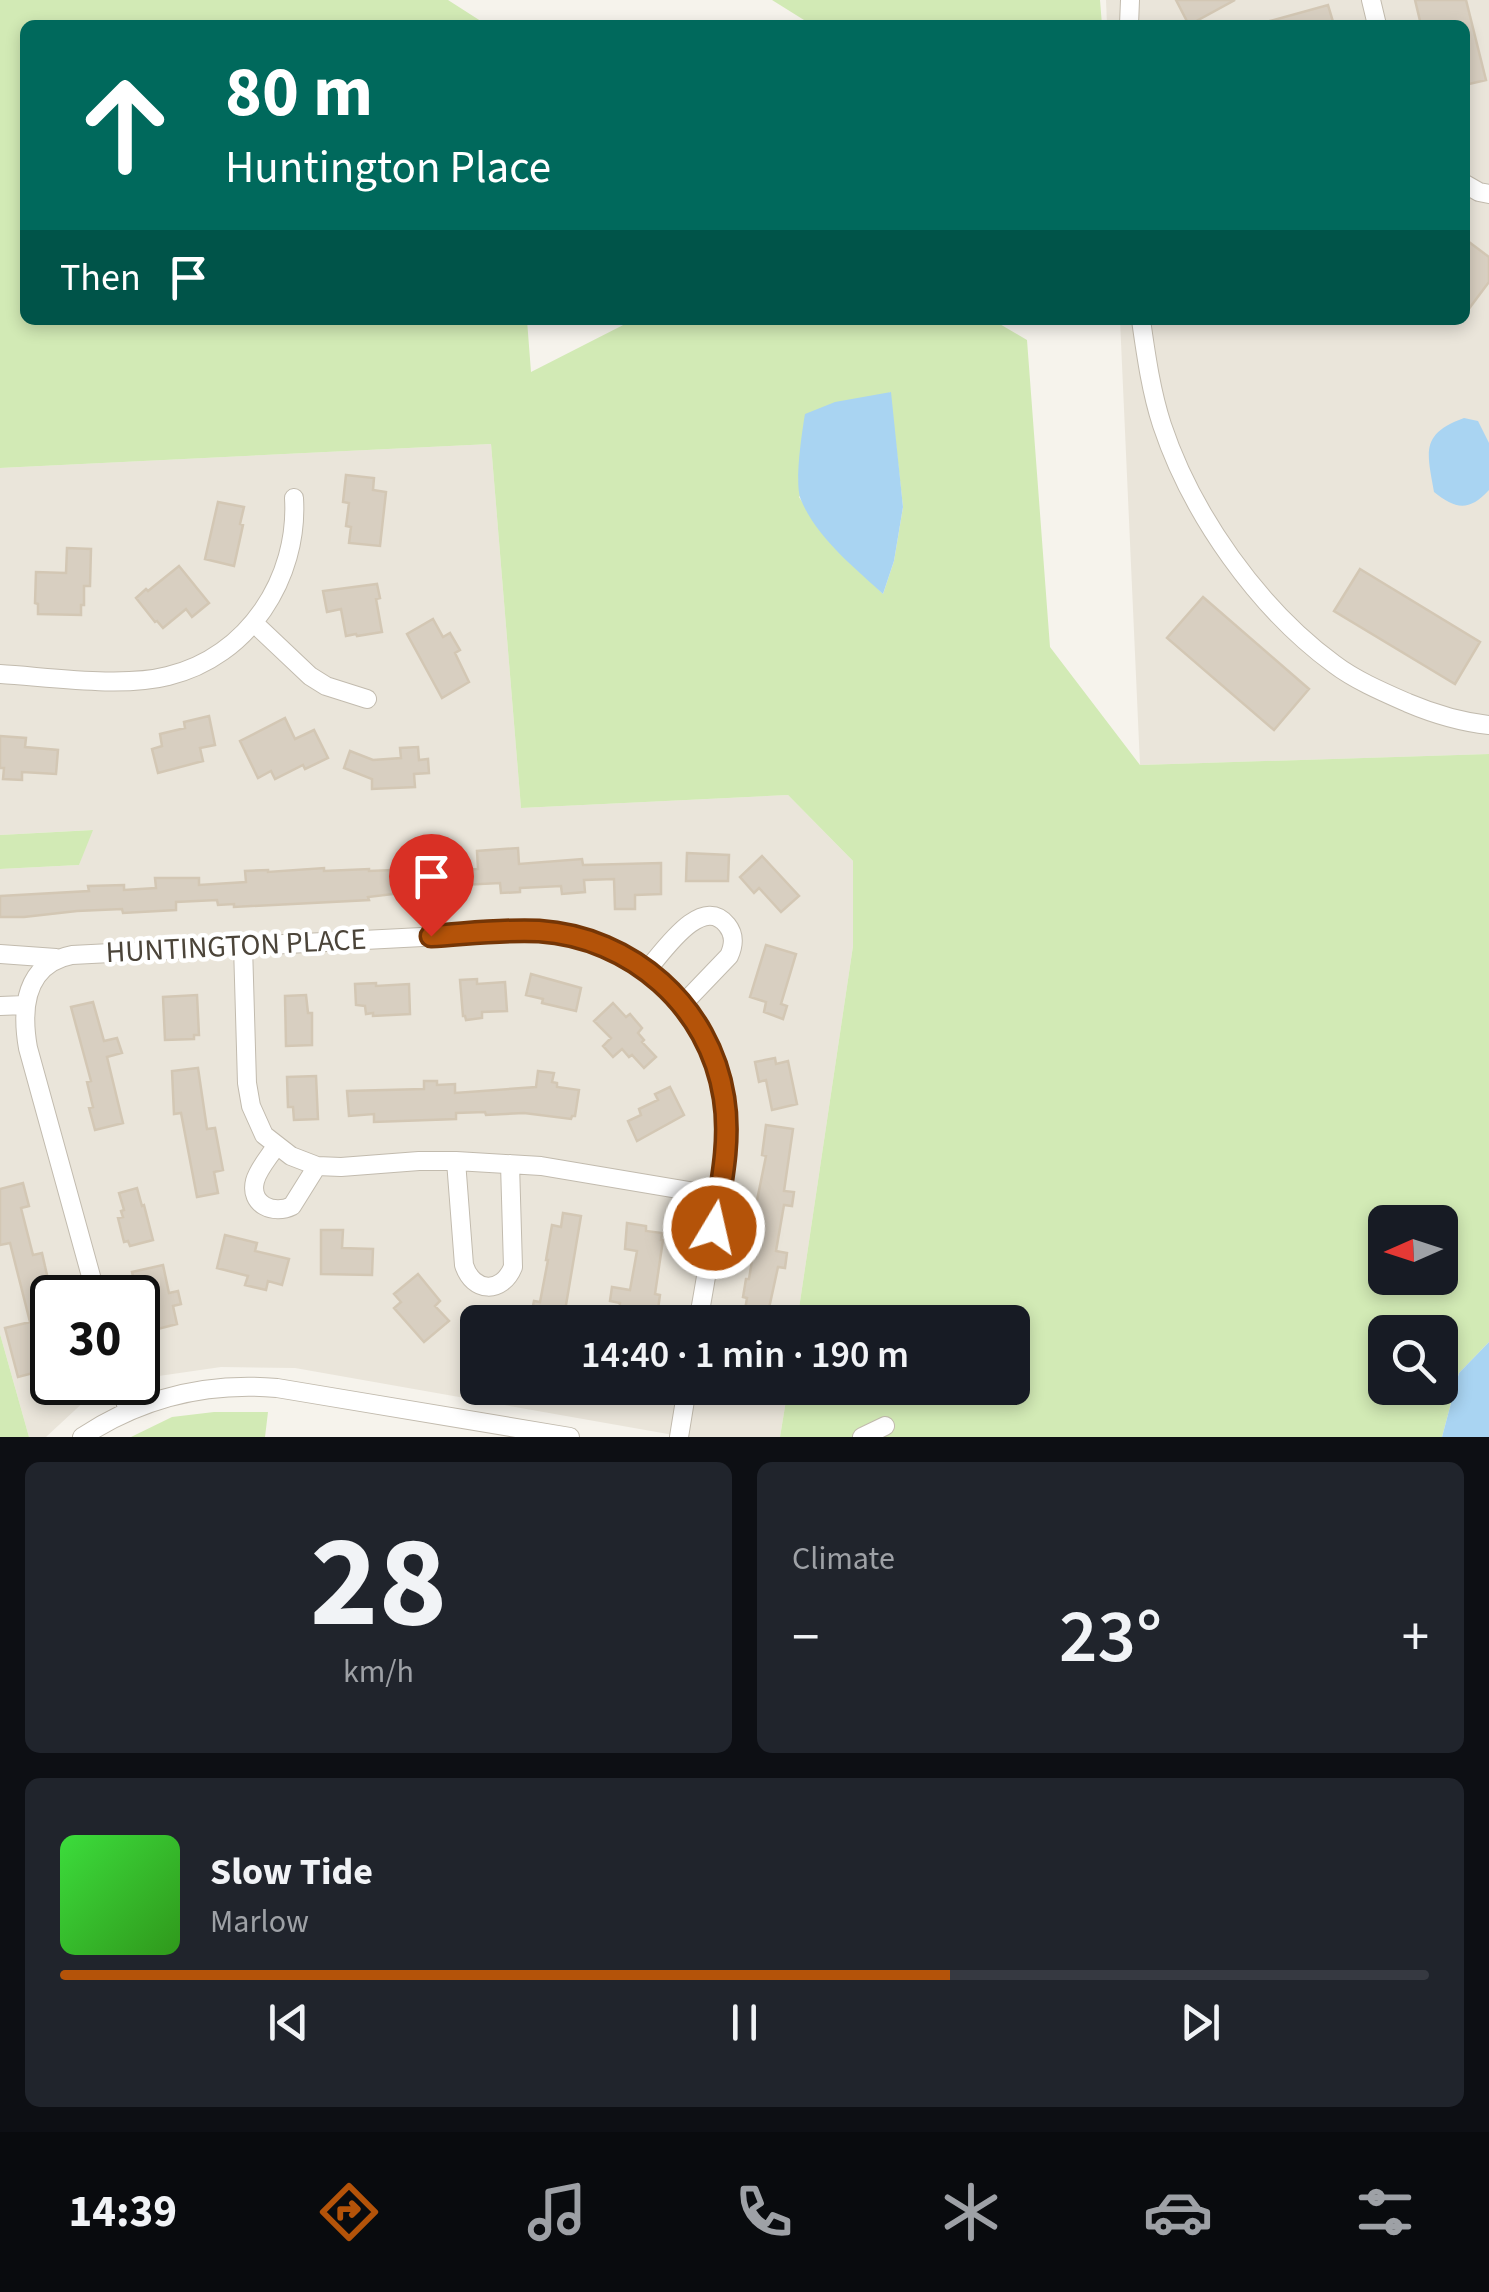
<!DOCTYPE html>
<html lang="en">
<head>
<meta charset="utf-8">
<style>
  body { margin:0; font-family:"Source Sans 3",sans-serif; background:#20242c; color:#f1f3f6; height:100vh; display:flex; flex-direction:column; font-size:38px; white-space:nowrap }
  * { box-sizing:border-box; margin:0 }
  p { font-size:32px; color:#9ea1a6 }
  .icon { flex:none; width:55px; height:55px; fill:none; stroke:currentColor; stroke-width:2; stroke-linecap:round; stroke-linejoin:round }
  .map { position:relative; height:1437px; overflow:hidden }
  .sheet { display:flex; flex-direction:column; gap:25px; padding:25px; background:#0d0f14; flex:1 }
  .sheet>* { flex:none }
  .top-card { position:absolute; left:20px; top:20px; width:1450px; height:305px; border-radius:15px; box-shadow:0 5px 15px #0003; background:#00695c; color:#fff; overflow:hidden }
  .needle { width:65px; rotate:267deg }
  .buttons { position:absolute; left:1368px; top:1205px; display:grid; gap:20px }
  .buttons a { display:grid; place-items:center; width:90px; height:90px; border-radius:15px; background:#171b24; box-shadow:0 5px 15px #0003; font-size:50px }
  .speed { position:absolute; left:30px; top:1275px; display:flex; gap:20px; font-size:50px; font-weight:700; text-align:center }
  .speed>* { display:grid; place-content:center; width:130px; height:130px; border-radius:50%; background:#171b24; box-shadow:0 5px 15px #0003; line-height:1 }
  .speed .limit { border:5px solid #111; border-radius:15px; background:#fff; color:#111 }
  .pin { position:absolute; display:grid; place-items:center; width:85px; height:85px; color:#fff; margin:-102px -42px; border-radius:50% 50% 50% 0; rotate:-45deg; box-shadow:0 0 10px #0007 }
  .pin .icon { rotate:45deg }
  .me { position:absolute; width:110px; margin:-55px; rotate:9deg; stroke-linejoin:round; filter:drop-shadow(0 0 8px #0008) }
  .turn { display:flex; align-items:center; gap:35px; height:210px; padding:0 40px; font-size:45px }
  .turn .icon { width:130px; height:130px; stroke-width:2.5 }
  .turn b { display:block; font-size:70px; line-height:85px }
  .then { display:flex; align-items:center; height:95px; padding:0 40px; background:#0003; gap:20px; font-size:38px }
  .big { font-size:75px; font-weight:600; line-height:1.1 }
  .sheet .card { flex:1; display:flex; flex-direction:column; justify-content:center; gap:15px; min-width:0; padding:0 35px; border-radius:15px; background:#20242c }
  .sheet .dial { align-items:center; gap:0 }
  .dial b { font-size:130px; line-height:1 }
  .song { display:flex; align-items:center; gap:30px }
  .cover { width:120px; height:120px; border-radius:15px; background:linear-gradient(135deg,hsl(120 70% 55%),hsl(110 70% 35%)) }
  .played { height:10px; border-radius:5px; background:linear-gradient(90deg,#b45309 65%,#363941 65%) }
  .keys { display:flex; justify-content:space-around; direction:ltr }
  .heat { display:flex; justify-content:space-between; align-items:center; font-size:55px; direction:ltr }
  .sheet .tiles { flex:1; display:grid; gap:25px; grid-template-columns:1fr 1fr }
  .card:last-child { grid-column:span 2 }
  .trip { position:absolute; left:460px; top:1305px; width:570px; height:100px; border-radius:15px; background:#171b24; box-shadow:0 5px 15px #0003; font-weight:600; line-height:100px; text-align:center }
  .tab-bar { display:flex; height:160px; justify-content:space-around; align-items:center; background:#090b0e; color:#9ea1a6 }
  .tab-bar .icon { width:70px; height:70px }
  .tab-bar .active { color:#b45309 }
  .tab-bar b { font-size:45px; color:#f1f3f6 }
  .map>svg:first-child { display:block }
  .residential { fill:#eae5da }
  .green { fill:#d2eab5; fill-rule:evenodd }
  .water { fill:#a9d4f2 }
  .building { fill:#d8cfc1; stroke:#d3c7b4; stroke-width:2.5 }
  .lines { fill:none; stroke-linecap:round; stroke-linejoin:round }
  .minor-casing { stroke:#c2bbae; stroke-width:20 }
  .minor { stroke:#fff; stroke-width:18 }
  .route-casing { stroke:#753606; stroke-width:25 }
  .route { stroke:#b45309; stroke-width:18 }
  .labels { text-anchor:middle; dominant-baseline:central; stroke-width:9; stroke-linejoin:round; paint-order:stroke }
  .street-label { font-size:30px; fill:#4b4439; stroke:#fff }
</style>
</head>
<body>
<div class="map">
<svg width="1489" height="1437" viewBox="0 0 1489 1437">
  <rect width="100%" height="100%" fill="#f6f3ec"/>
  <!-- residential -->
  <path class="residential" d="M 1106,0 L 1489,0 L 1489,754 L 1140,765 L 1120,320 L 1465,320 L 1465,25 L 1107,25 Z
    M 491,444 L 521,808 L 788,795 L 853,861 L 853,946 L 797,1322 L 478,1322 L 478,1388 L 788,1388 L 780,1437 L 685,1437 L 295,1368 L 221,1367 L 138,1379 L 138,1298 L 52,1298 L 52,1382 L 129,1383 L 88,1398 L 46,1437 L 29,1437 L 0,1334 L 0,869 L 79,865 L 91,830 L 0,835 L 0,468 Z"/>
  <!-- green -->
  <path class="green" d="M 0,0 L 448,0 L 487,25 L 25,25 L 25,320 L 527,320 L 531,372 L 633,320 L 993,320 L 1027,340 L 1050,647 L 1140,765 L 1489,754 L 1489,1342 L 1459,1373 L 1442,1437 L 780,1437 L 788,1388 L 1012,1388 L 1012,1322 L 797,1322 L 853,946 L 853,861 L 788,795 L 521,808 L 491,444 L 0,468 ZM 890,392 L 903,507 L 894,561 L 883,594 L 821,532 L 799,497 ZM 1385,1222 L 1440,1222 L 1440,1278 L 1385,1278 ZM 1385,1332 L 1440,1332 L 1440,1388 L 1385,1388 Z
    M 772,0 L 1100,0 L 1102,25 L 812,25 Z
    M 93,830 L 79,865 L 0,869 L 0,835 Z
    M 0,1334 L 29,1437 L 0,1437 Z
    M 214,1412 L 268,1412 L 265,1437 L 131,1437 L 172,1417 Z"/>
  <!-- water -->
  <path class="water" d="M 891,392 L 903,507 L 894,561 L 883,594 C 854,567 817,538 801,500 C 794,484 802,432 805,414 L 835,402 Z
    M 1464,418 L 1478,421 L 1489,443 L 1489,490 C 1469,512 1455,509 1434,492 C 1427,452 1420,434 1464,418 Z
    M 1489,1342 L 1489,1437 L 1442,1437 L 1459,1373 Z"/>
  <!-- building -->
  <path class="building" d="M 1176,0 L 1235,0 L 1189,25 Z
    M 1415,0 L 1466,0 L 1486,80 L 1465,85 L 1465,25 L 1421,25 Z
    M 1328,5 L 1334,25 L 1271,25 L 1270,21 Z
    M 1465,239 L 1489,257 L 1489,282 L 1465,314 Z
    M 346,475 L 374,478 L 373,490 L 386,492 L 380,546 L 349,543 L 351,527 L 346,526 L 349,503 L 343,502 Z
    M 218,502 L 244,507 L 240,524 L 243,525 L 234,566 L 205,559 Z
    M 67,548 L 91,549 L 90,586 L 84,586 L 84,605 L 81,605 L 81,615 L 38,614 L 38,604 L 35,603 L 36,572 L 66,573 Z
    M 179,566 L 209,603 L 192,617 L 186,609 L 163,628 L 157,621 L 155,622 L 136,598 L 146,589 L 148,591 Z
    M 1360,569 L 1480,642 L 1455,684 L 1334,611 Z
    M 377,584 L 380,598 L 376,599 L 382,632 L 357,636 L 356,634 L 346,636 L 341,609 L 327,612 L 323,591 Z
    M 1203,597 L 1309,689 L 1274,730 L 1167,638 Z
    M 433,619 L 443,637 L 450,633 L 460,650 L 455,653 L 469,682 L 442,698 L 407,634 Z
    M 209,716 L 215,745 L 200,748 L 203,761 L 158,773 L 152,749 L 162,746 L 160,734 L 185,728 L 184,722 Z
    M 285,718 L 295,739 L 314,730 L 328,758 L 305,769 L 303,765 L 275,779 L 271,771 L 258,778 L 240,741 Z
    M 0,736 L 26,738 L 25,747 L 58,750 L 56,774 L 22,772 L 22,780 L 3,779 L 4,768 L 0,768 Z
    M 418,747 L 419,760 L 428,759 L 429,773 L 414,774 L 415,787 L 372,789 L 372,779 L 344,768 L 350,751 L 373,760 L 401,758 L 400,748 Z
    M 518,848 L 519,864 L 582,859 L 583,865 L 661,863 L 661,894 L 635,895 L 635,909 L 615,909 L 614,879 L 584,880 L 585,892 L 562,894 L 561,886 L 520,888 L 520,892 L 501,893 L 500,883 L 461,885 L 461,894 L 393,894 L 368,897 L 369,900 L 234,907 L 234,904 L 218,905 L 217,900 L 176,902 L 176,910 L 123,913 L 122,909 L 77,911 L 24,917 L 0,917 L 0,896 L 89,891 L 88,886 L 124,885 L 124,890 L 156,888 L 155,878 L 199,878 L 199,885 L 246,882 L 245,871 L 268,870 L 268,872 L 324,868 L 324,871 L 369,869 L 369,871 L 392,870 L 392,873 L 478,869 L 477,851 Z
    M 687,853 L 729,855 L 728,881 L 686,881 Z
    M 762,856 L 799,896 L 781,912 L 759,888 L 754,893 L 740,877 Z
    M 766,945 L 796,954 L 781,1004 L 787,1006 L 783,1019 L 764,1012 L 766,1002 L 750,997 Z
    M 531,974 L 581,988 L 576,1011 L 542,1003 L 543,999 L 526,995 Z
    M 477,979 L 477,984 L 505,982 L 507,1011 L 482,1012 L 482,1018 L 466,1020 L 465,1016 L 463,1016 L 460,980 Z
    M 376,983 L 376,986 L 409,984 L 410,1014 L 373,1016 L 373,1013 L 366,1014 L 365,1006 L 356,1005 L 355,984 Z
    M 197,995 L 199,1035 L 194,1035 L 194,1039 L 165,1040 L 163,997 Z
    M 306,995 L 308,1013 L 312,1013 L 312,1045 L 286,1046 L 285,996 Z
    M 93,1002 L 104,1041 L 117,1038 L 122,1053 L 107,1057 L 123,1123 L 95,1130 L 89,1108 L 93,1107 L 87,1082 L 91,1081 L 71,1007 Z
    M 613,1003 L 626,1017 L 630,1014 L 642,1028 L 638,1033 L 644,1040 L 642,1042 L 656,1057 L 644,1068 L 632,1055 L 629,1057 L 622,1049 L 613,1057 L 603,1046 L 611,1038 L 594,1021 Z
    M 775,1058 L 776,1064 L 788,1061 L 797,1104 L 772,1110 L 766,1080 L 759,1082 L 755,1062 Z
    M 198,1068 L 207,1129 L 215,1128 L 223,1170 L 214,1172 L 218,1193 L 197,1197 L 181,1113 L 174,1114 L 172,1071 Z
    M 538,1071 L 554,1073 L 552,1082 L 557,1083 L 557,1087 L 579,1090 L 575,1116 L 572,1116 L 571,1119 L 524,1113 L 486,1115 L 485,1112 L 456,1113 L 456,1119 L 374,1122 L 374,1114 L 349,1116 L 347,1091 L 424,1089 L 424,1081 L 437,1081 L 437,1085 L 455,1084 L 455,1093 L 536,1087 Z
    M 316,1076 L 318,1119 L 294,1120 L 293,1107 L 288,1107 L 287,1077 Z
    M 670,1087 L 684,1115 L 637,1141 L 628,1121 L 641,1115 L 639,1109 L 658,1100 L 655,1094 Z
    M 766,1125 L 793,1129 L 784,1191 L 794,1192 L 792,1206 L 784,1205 L 776,1251 L 787,1253 L 785,1268 L 778,1267 L 766,1322 L 743,1322 L 747,1298 L 743,1297 L 746,1279 L 749,1279 L 757,1230 L 751,1230 L 766,1156 L 762,1155 Z
    M 23,1183 L 29,1206 L 21,1208 L 33,1255 L 42,1253 L 52,1297 L 52,1368 L 18,1377 L 5,1328 L 30,1322 L 10,1243 L 0,1245 L 0,1189 Z
    M 137,1188 L 142,1206 L 144,1205 L 153,1240 L 130,1246 L 128,1241 L 124,1242 L 118,1218 L 123,1217 L 121,1211 L 124,1210 L 119,1193 Z
    M 563,1213 L 581,1216 L 565,1311 L 561,1310 L 559,1322 L 530,1320 L 534,1301 L 540,1302 L 548,1260 L 546,1260 L 552,1225 L 561,1227 Z
    M 627,1223 L 646,1226 L 646,1231 L 662,1233 L 661,1240 L 663,1240 L 655,1294 L 660,1295 L 657,1316 L 648,1315 L 647,1322 L 617,1322 L 620,1303 L 610,1301 L 612,1287 L 630,1290 L 637,1251 L 625,1249 Z
    M 321,1230 L 343,1230 L 342,1248 L 373,1249 L 372,1275 L 321,1274 Z
    M 225,1235 L 257,1243 L 255,1251 L 289,1259 L 282,1285 L 268,1281 L 266,1290 L 245,1285 L 248,1276 L 217,1268 Z
    M 163,1265 L 169,1293 L 178,1291 L 181,1304 L 173,1306 L 177,1324 L 154,1330 L 148,1301 L 145,1302 L 142,1292 L 137,1294 L 132,1272 Z
    M 418,1274 L 440,1301 L 435,1306 L 449,1321 L 424,1342 L 394,1308 L 401,1302 L 394,1294 Z"/>
  <g class="lines">
    <!-- minor casing -->
    <g class="minor-casing">
      <path id="minor" d="M 1371,0 L 1377,25
        M 1129,25 L 1130,0
        M 1465,184 L 1479,192 L 1489,194
        M 1141,320 C 1146,355 1151,391 1162,425 C 1192,515 1258,608 1334,664 C 1355,680 1383,692 1408,703 C 1434,714 1461,722 1489,725
        M 254,623 L 310,676 L 326,686 L 367,699
        M 0,674 C 49,677 122,688 168,676 C 248,657 299,578 294,498
        M 243,946 L 247,1083 L 251,1106 L 264,1135 L 291,1156 L 317,1166 L 341,1167 L 419,1161 L 456,1161 L 541,1166 L 719,1196
        M 0,954 L 56,958
        M 647,970 C 663,952 702,893 727,925 C 735,935 734,945 729,956 L 683,1004
        M 0,1006 L 25,1005
        M 276,1146 C 270,1156 258,1169 255,1181 C 249,1205 274,1215 292,1206 L 317,1166
        M 456,1161 L 464,1265 C 473,1293 502,1294 513,1267 L 510,1164
        M 97,1298 L 28,1048 C 21,1008 25,964 72,955 L 538,931 C 556,934 574,936 591,941 C 671,968 724,1043 727,1126 C 727,1154 722,1182 717,1209 C 711,1247 705,1285 698,1322
        M 120,1382 L 128,1412
        M 82,1437 C 141,1398 206,1382 277,1388 L 570,1437
        M 679,1437 L 687,1388
        M 862,1437 L 885,1426"/>
    </g>
    <!-- minor -->
    <use href="#minor" class="minor"/>
  </g>
  <g class="lines">
    <!-- route casing -->
    <g class="route-casing">
      <path id="route" d="M 431,936 C 466,934 503,929 539,931 C 631,937 710,1006 724,1098 C 731,1141 721,1185 714,1228"/>
    </g>
    <!-- route -->
    <use href="#route" class="route"/>
  </g>
  <g class="labels">
    <!-- street labels -->
    <g class="street-label">
      <text transform="translate(236 946) rotate(-3)">HUNTINGTON PLACE</text>
    </g>
  </g>
</svg>
<div class="buttons">
<a><svg class="needle" viewBox="-14 -14 28 28"><path d="M0-13l5 13h-10z" fill="#e53935"/><path d="M0 13l5-13h-10z" fill="#9ea1a6"/></svg></a>
<a><svg class="icon" aria-label="search" viewBox="0 0 24 24"><circle cx="10" cy="10" r="6"/><path d="M15 15l6 6"/></svg></a>
</div>
<div class="speed"><div class="limit">30</div></div>
<div class="pin" style="left:431px;top:936px;background:#d93025"><svg class="icon" aria-label="arrive" viewBox="0 0 24 24"><path d="M6 21V4h12l-3 4 3 4H6"/></svg></div>
<svg class="me" style="left:714px;top:1228px" viewBox="-20 -20 40 40"><circle r="17" fill="#b45309" stroke="#fff" stroke-width="3"/><path d="M0-11L8 9 0 5-8 9z" fill="#fff"/></svg>
<div class="trip">14:40 · 1 min · 190 m</div>
<div class="top-card">
<div class="turn"><svg class="icon" aria-label="ahead" viewBox="0 0 24 24"><path d="M12 20V5M6 11l6-6 6 6"/></svg><div><b>80 m</b>Huntington Place</div></div>
<div class="then">Then<svg class="icon" aria-label="arrive" viewBox="0 0 24 24"><path d="M6 21V4h12l-3 4 3 4H6"/></svg></div>
</div>
</div>
<section class="sheet">
<div class="tiles">
<div class="card dial"><b>28</b><p>km/h</p></div>
<div class="card"><p>Climate</p>
<div class="heat"><a>−</a><b class="big">23°</b><a>+</a></div>
</div>
<div class="card">
<div class="song"><i class="cover"></i><div><b>Slow Tide</b><p>Marlow</p></div></div>
<div class="played"></div>
<div class="keys"><svg class="icon" aria-label="previous" viewBox="0 0 24 24"><path d="M18 5L8 12l10 7zM5 5v14"/></svg><svg class="icon" aria-label="pause" viewBox="0 0 24 24"><path d="M8 5v14M16 5v14"/></svg><svg class="icon" aria-label="next" viewBox="0 0 24 24"><path d="M6 5l10 7-10 7zM19 5v14"/></svg></div>
</div>
</div>
</section>
<nav class="tab-bar">
<b>14:39</b>
<svg class="icon active" aria-label="directions" viewBox="0 0 24 24"><path d="M12 3l9 9-9 9-9-9zM9 14v-3h6M13 9l2 2-2 2"/></svg>
<svg class="icon" aria-label="music" viewBox="0 0 24 24"><path d="M9 18V5l10-2v13"/><circle cx="6" cy="18" r="3"/><circle cx="16" cy="16" r="3"/></svg>
<svg class="icon" aria-label="phone" viewBox="0 0 24 24"><path d="M5 4h4l2 5-3 2q2 4 5 5l2-3 5 2v4C11 20 4 13 5 4z"/></svg>
<svg class="icon" aria-label="climate" viewBox="0 0 24 24"><path d="M12 3v18M4 7l16 10M4 17L20 7"/></svg>
<svg class="icon" aria-label="car" viewBox="0 0 24 24"><path d="M5 17H2v-5l4-1 3-4h7l3 4 3 1v5h-3M9 17h6M6 11h13"/><circle cx="7" cy="17" r="2"/><circle cx="17" cy="17" r="2"/></svg>
<svg class="icon" aria-label="filters" viewBox="0 0 24 24"><path d="M4 7h16M4 17h16"/><circle cx="9" cy="7" r="2"/><circle cx="15" cy="17" r="2"/></svg>
</nav>
</body>
</html>
